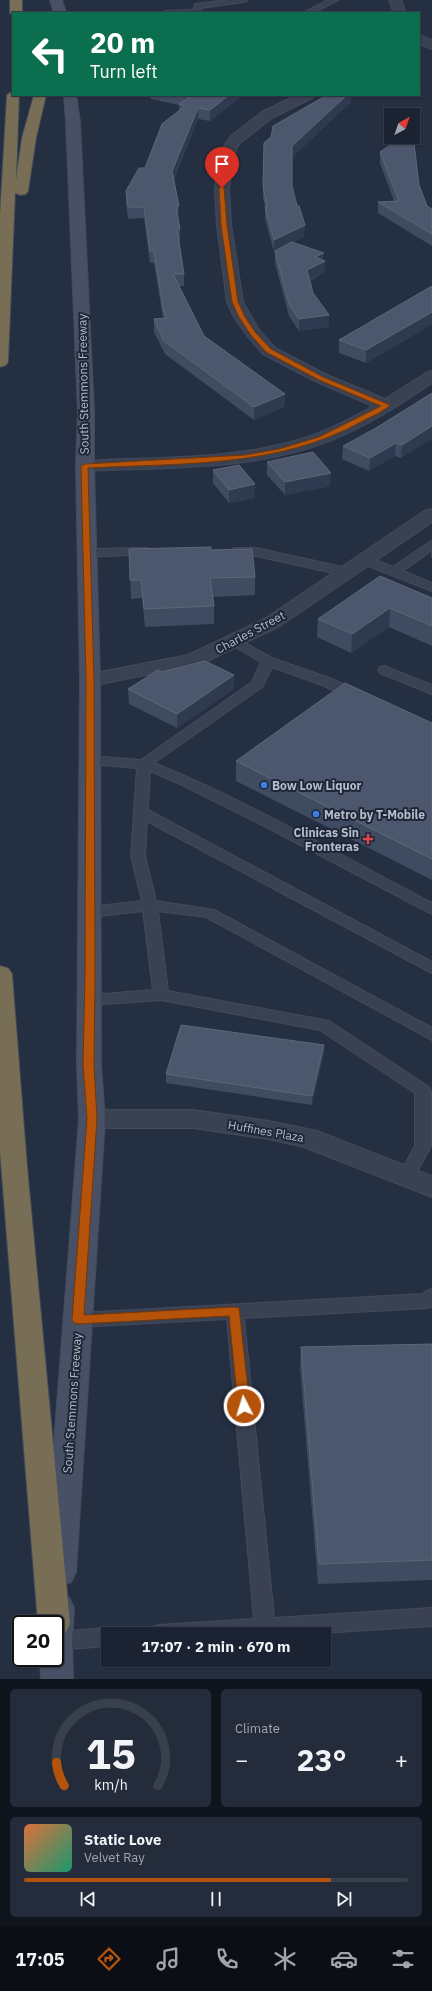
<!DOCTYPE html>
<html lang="en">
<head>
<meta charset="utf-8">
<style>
  body { margin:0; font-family:"IBM Plex Sans",sans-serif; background:#242b3a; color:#f1f3f6; height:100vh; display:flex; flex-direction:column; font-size:15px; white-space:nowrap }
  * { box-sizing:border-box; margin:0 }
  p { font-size:13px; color:#a0a4ac }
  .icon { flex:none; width:22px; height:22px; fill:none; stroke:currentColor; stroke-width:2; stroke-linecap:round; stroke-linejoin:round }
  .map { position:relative; height:1679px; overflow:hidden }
  .drawer { display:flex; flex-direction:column; gap:10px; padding:10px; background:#0f131c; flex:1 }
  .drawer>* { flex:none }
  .hud { position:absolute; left:12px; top:12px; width:408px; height:84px; border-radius:0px; box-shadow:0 1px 3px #0004,0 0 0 1px #39404d; background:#0b6e4f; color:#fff; overflow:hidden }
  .needle { width:26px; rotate:40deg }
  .fabs { position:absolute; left:384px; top:108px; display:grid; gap:8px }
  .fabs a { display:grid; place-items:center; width:36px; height:36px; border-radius:0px; background:#1b2332; box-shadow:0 1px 3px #0004,0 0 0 1px #39404d; font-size:20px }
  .speed { position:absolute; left:12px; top:1615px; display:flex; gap:8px; font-size:20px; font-weight:700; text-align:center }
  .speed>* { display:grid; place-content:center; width:52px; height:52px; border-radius:50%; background:#1b2332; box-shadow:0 1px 3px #0004,0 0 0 1px #39404d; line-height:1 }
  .speed .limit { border:2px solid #111; border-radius:6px; background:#fff; color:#111 }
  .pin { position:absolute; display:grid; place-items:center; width:34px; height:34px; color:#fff; margin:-41px -17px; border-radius:50% 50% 50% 0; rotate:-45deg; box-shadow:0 0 4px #0007 }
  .pin .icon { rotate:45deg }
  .me { position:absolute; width:44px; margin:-22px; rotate:355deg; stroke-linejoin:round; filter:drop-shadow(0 0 3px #0008) }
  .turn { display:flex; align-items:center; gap:14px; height:84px; padding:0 12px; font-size:18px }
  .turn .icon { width:52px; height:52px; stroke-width:2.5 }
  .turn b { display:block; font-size:28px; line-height:34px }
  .big { font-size:30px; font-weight:700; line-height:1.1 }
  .drawer .tile { flex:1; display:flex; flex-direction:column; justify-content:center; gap:6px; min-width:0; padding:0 14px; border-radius:6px; background:#242b3a }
  .drawer .dial { align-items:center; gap:0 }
  .dial svg { height:104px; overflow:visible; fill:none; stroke:#39404d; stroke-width:7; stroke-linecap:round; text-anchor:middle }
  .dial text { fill:#f1f3f6; stroke:none }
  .song { display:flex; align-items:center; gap:12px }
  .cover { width:48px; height:48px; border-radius:6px; background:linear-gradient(135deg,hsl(20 70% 55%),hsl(160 70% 35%)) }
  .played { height:4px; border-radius:2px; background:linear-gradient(90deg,#b45309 80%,#39404d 80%) }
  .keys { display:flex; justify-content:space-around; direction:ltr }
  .heat { display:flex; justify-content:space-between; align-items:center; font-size:22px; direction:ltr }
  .drawer .tiles { flex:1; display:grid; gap:10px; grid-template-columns:1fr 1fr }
  .tile:last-child { grid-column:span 2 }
  .trip { position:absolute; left:101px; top:1627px; width:230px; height:40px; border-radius:0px; background:#1b2332; box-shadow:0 1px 3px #0004,0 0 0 1px #39404d; font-weight:700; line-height:40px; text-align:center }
  .tabs { display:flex; height:64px; justify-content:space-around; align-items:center; background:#0b0e14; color:#a0a4ac }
  .tabs .icon { width:28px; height:28px }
  .tabs .active { color:#b45309 }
  .tabs b { font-size:18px; color:#f1f3f6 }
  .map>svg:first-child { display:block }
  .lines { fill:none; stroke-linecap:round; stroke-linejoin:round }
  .service-casing { stroke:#434a5b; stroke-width:2 }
  .minor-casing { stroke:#434a5b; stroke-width:2 }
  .secondary-casing { stroke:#434a5b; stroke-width:2 }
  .motorway-casing { stroke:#414959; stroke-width:2 }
  .service { fill:#394152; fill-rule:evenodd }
  .minor { fill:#394152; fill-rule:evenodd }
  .secondary { fill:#475065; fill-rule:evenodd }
  .motorway { fill:#786d55; fill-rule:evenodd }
  .wall { fill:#3f4b61 }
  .shaded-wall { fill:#2f3a50 }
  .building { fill:#4c576d; stroke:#5c677c }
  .route { fill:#b45309; stroke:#753606 }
  .shop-dot { fill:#3f7fe0; stroke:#1e2637; stroke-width:1.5 }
  .health-dot { fill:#e0444e; stroke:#1e2637; stroke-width:1.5 }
  .labels { text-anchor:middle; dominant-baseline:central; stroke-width:4; stroke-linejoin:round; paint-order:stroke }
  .street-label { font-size:12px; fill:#b6bdcc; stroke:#1e2637 }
  .poi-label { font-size:12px; font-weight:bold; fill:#b6bdcc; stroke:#1e2637; text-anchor:start }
</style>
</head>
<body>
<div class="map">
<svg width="432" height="1679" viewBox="0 0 432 1679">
  <rect width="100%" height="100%" fill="#242f42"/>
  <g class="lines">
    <!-- service casing -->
    <g class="service-casing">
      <path id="service" d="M 227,0 L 248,0 L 244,2 L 201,8 L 199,13 L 161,13 L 165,11 L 193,10 L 195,4 Z
        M 328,0 L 338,0 L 313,13 L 303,13 Z
        M 432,541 L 432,550 L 403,571 L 432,583 L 432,591 L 361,563 L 359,560 L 365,556 L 393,567 L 428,543 Z
        M 147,548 L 153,552 L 151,554 L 87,557 L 81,553 L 87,549 Z
        M 234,548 L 256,548 L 347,568 L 353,572 L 347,576 L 256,556 L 230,554 L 228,552 Z
        M 234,637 L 272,658 L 332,679 L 360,692 L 361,695 L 360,698 L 350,698 L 322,685 L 272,667 L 262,687 L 154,763 C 250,802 340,855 432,903 L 432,914 L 270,829 L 178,783 L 150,771 L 148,810 L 432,962 L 432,973 L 147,821 L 145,856 L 156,901 L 214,910 L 432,1028 L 432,1040 L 206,917 L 158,911 L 168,991 L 329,1021 L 429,1087 L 431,1091 L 431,1146 L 412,1181 L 406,1183 L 400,1181 L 398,1177 L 415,1146 L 415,1093 L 320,1030 L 161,1000 L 90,1005 L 85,1004 L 82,1000 L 85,996 L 90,995 L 153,990 L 143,911 L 90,917 L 85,915 L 83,912 L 85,909 L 90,907 L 142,901 L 131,856 L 137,768 L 90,764 L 85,763 L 83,760 L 85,757 L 90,756 L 141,760 L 252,682 L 261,662 L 230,644 L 228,641 Z
        M 384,666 L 432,685 L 432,694 L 380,673 L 378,670 L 380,667 Z
        M 432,1289 L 432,1307 L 428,1308 L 244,1318 L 274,1618 L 432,1608 L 432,1626 L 306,1634 L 149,1634 L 152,1627 L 159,1625 L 254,1619 L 227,1319 L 78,1327 L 72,1325 L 69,1320 L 72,1315 L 78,1313 L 423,1294 L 426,1291 Z
        M 108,1628 L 115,1630 L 117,1634 L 108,1634 L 108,1646 L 55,1650 L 55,1632 Z"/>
    </g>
    <!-- minor casing -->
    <g class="minor-casing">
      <path id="minor" d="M 389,0 L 401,0 L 406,13 L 394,13 Z
        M 419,35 L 432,40 L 432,49 L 419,44 Z
        M 297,95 L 313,95 L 312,98 L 272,118 L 241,142 L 236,149 L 229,188 L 231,225 L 243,302 L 259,330 L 275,348 L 327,375 L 385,399 L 426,373 L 432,371 L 432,383 C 399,405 366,427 329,441 C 252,471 166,467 85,471 L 79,470 L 76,466 L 79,462 L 85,461 C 152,457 222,460 287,443 C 318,435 346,422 373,406 L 315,381 L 263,354 L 245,333 L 234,317 L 227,302 L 217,225 L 215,188 L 222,149 L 231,136 L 262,112 Z
        M 432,509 L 432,522 L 280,626 L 201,664 L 90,686 L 83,684 L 80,680 L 83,676 L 90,674 L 188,655 L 266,618 L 426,510 Z
        M 92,1110 L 193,1110 L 269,1121 L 317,1131 L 432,1176 L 432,1197 L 304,1147 L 269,1139 L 193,1128 L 92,1128 L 83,1126 L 79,1119 L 83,1112 Z"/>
    </g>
    <!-- secondary casing -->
    <g class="secondary-casing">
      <path id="secondary" d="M 50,0 L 62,0 L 66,13 L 54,13 Z
        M 64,95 L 76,95 L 80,122 L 94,411 L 94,466 L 100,680 L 101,1065 L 105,1119 L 76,1572 L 71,1582 L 60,1586 L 49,1582 L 44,1572 L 79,1119 L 77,1065 L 80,680 L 76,466 L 78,411 L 66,122 Z
        M 58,1594 L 69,1598 L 74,1608 L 72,1641 L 73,1679 L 41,1679 L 40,1658 L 55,1658 L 55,1624 L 41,1624 L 42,1608 L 47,1598 Z"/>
    </g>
    <!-- motorway casing -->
    <g class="motorway-casing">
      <path id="motorway" d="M 10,0 L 22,0 L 22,13 L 13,13 L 12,15 L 10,13 Z
        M 13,91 L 13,95 L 19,95 L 16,180 L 22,138 L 34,95 L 46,95 L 36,138 L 28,191 L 26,194 L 21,195 L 15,193 L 8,362 L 6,365 L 0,367 L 0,215 L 7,95 Z
        M 0,966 L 8,968 L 12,974 L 27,1166 L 70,1624 L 65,1634 L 55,1638 L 55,1624 L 38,1624 L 0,1151 Z"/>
    </g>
    <!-- service -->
    <use href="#service" class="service"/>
    <!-- minor -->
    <use href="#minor" class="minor"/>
    <!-- secondary -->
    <use href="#secondary" class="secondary"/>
    <!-- motorway -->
    <use href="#motorway" class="motorway"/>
  </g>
  <!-- wall -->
  <path class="wall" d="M 150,95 L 243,95 L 210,121 L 198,119 L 174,179 L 179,206 L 178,217 L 180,229 L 180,241 L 179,241 L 184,274 L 184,286 L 179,286 L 204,336 L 285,394 L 284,407 L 254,420 L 165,354 L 154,332 L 154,319 L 163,318 L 154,263 L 150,263 L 144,218 L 128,219 L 126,203 L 126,191 L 145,168 L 179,111 L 179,105 L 151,99 Z
    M 351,102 L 292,157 L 292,186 L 304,237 L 293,242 L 325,261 L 324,273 L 310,281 L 313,293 L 329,315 L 329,327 L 299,331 L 289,316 L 275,263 L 275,252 L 274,252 L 265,219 L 265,207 L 263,198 L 264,143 Z
    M 380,152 L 419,185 L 427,206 L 432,209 L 432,246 L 378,213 L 378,202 L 394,201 L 380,163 Z
    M 432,286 L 432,324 L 366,363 L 339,353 L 339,340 Z
    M 432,393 L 401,458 L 395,456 L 369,471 L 342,459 L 343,446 L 376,428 Z
    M 267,462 L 330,486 L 285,495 L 267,475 Z
    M 213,470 L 255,498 L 229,503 L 213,483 Z
    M 432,543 L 432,557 L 431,557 Z
    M 129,549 L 211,550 L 255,577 L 255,595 L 213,597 L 214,606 L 214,624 L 145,627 L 142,598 L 131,599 Z
    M 432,598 L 432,646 L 389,627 L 351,653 L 317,637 L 318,619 Z
    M 162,672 L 234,675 L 234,689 L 177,728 L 129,704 L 128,689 Z
    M 432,723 L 432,880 L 236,781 L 236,761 Z
    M 324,1053 L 312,1105 L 166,1083 L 166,1074 Z
    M 432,1344 L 432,1580 L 318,1584 L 300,1368 L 301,1347 Z"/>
  <!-- shaded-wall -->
  <path class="shaded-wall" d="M 229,95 L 243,95 L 210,121 L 210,110 Z
    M 347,95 L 351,95 L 351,102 L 292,158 L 292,146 Z
    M 198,108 L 198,119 L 172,182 L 172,171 Z
    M 305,225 L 304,237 L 274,252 L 274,240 Z
    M 324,253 L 323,261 L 325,261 L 324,273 L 306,282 L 307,270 L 315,257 Z
    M 432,312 L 432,324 L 366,363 L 366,350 Z
    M 329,315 L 329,327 L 299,331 L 299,319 Z
    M 285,394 L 284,407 L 254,420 L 254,407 Z
    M 432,426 L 432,439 L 401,458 L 402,445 Z
    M 396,443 L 395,456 L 369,471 L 370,458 Z
    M 331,473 L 330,486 L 285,495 L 285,482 Z
    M 255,484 L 255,498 L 229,503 L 229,490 Z
    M 390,608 L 389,627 L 351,653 L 352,634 Z
    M 234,675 L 234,689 L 177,728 L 177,714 Z
    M 324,1045 L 324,1053 L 312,1105 L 312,1096 Z"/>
  <!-- building -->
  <path class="building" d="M 181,95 L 229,95 L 210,110 L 198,108 L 172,171 L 179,206 L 176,206 L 180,229 L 177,229 L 184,274 L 173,274 L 204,336 L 285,394 L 254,407 L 164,341 L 154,319 L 167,318 L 164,312 L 154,251 L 150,251 L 144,207 L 128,207 L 126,191 L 139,168 L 145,168 L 162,124 L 185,106 L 179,104 L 190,97 Z
    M 327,95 L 347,95 L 292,146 L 292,186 L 297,206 L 299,206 L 305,225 L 274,240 L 265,207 L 267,207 L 263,187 L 264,143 L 271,137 L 273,126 Z
    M 413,135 L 419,185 L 427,206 L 432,209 L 432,234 L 378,202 L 399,201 L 380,152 L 402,137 L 413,137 Z
    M 292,242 L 324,253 L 315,257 L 325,261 L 307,270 L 313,293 L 329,315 L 299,319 L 289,304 L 275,251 Z
    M 432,286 L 432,312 L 366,350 L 339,340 Z
    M 432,393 L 432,426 L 402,445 L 396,443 L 370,458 L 343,446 L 376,428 Z
    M 313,452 L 331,473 L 285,482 L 267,462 Z
    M 239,465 L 255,484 L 229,490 L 213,470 Z
    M 211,547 L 211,550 L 252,549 L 255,577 L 210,578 L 214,606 L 144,609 L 141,580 L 130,580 L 129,549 Z
    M 380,576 L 432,598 L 432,626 L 390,608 L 352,634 L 318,619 Z
    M 205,661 L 234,675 L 177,714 L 128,689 L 158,670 L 162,672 Z
    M 345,683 L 432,723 L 432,859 L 236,761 Z
    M 181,1025 L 324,1045 L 312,1096 L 166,1074 Z
    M 432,1344 L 432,1560 L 319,1564 L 301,1347 Z"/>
  <!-- route -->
  <path class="route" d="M 222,186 L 224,188 L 227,225 L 238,302 L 245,317 L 255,332 L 271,349 L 323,377 L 390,405 C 382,413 370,417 361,422 C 277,468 181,463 88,468 L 94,680 L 95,977 L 94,1065 L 97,1119 L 84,1315 L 235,1307 L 239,1308 L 250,1406 L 248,1410 L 244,1411 L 239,1410 L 238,1406 L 229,1316 L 78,1324 L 74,1323 L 72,1320 L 87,1119 L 83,1065 L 85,977 L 86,680 L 81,466 L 85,464 L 245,455 L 279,449 L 319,437 L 381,406 L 319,380 L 266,352 L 250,334 L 239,317 L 232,302 L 221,225 L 219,188 Z"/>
  <!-- markers -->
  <g class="shop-dot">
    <circle cx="264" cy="785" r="4"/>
    <circle cx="316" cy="814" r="4"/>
  </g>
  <path class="health-dot" d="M366 833h4v4h4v4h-4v4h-4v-4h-4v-4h4z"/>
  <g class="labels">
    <!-- street labels -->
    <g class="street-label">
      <text transform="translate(83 384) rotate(-91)">South Stemmons Freeway</text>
      <text transform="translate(250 632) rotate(-28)">Charles Street</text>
      <text transform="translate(266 1131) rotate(10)">Huffines Plaza</text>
      <text transform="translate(72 1403) rotate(-86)">South Stemmons Freeway</text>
    </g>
    <!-- poi labels -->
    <g class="poi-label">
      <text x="272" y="785">Bow Low Liquor</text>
      <text x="324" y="814">Metro by T-Mobile</text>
      <text x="359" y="832" text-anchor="end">Clinicas Sin<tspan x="359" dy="14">Fronteras</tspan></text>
    </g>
  </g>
</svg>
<div class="fabs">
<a><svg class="needle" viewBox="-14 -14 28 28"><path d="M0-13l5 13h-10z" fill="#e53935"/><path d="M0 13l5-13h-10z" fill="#a0a4ac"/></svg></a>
</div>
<div class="speed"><div class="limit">20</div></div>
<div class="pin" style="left:222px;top:188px;background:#d93025"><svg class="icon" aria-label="arrive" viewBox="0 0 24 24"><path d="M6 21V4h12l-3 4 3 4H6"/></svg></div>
<svg class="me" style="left:244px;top:1406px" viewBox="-20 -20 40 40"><circle r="17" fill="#b45309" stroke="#fff" stroke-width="3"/><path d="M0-11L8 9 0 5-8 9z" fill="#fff"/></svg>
<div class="trip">17:07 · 2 min · 670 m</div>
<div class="hud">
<div class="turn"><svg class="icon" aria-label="left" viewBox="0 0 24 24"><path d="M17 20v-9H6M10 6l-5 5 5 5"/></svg><div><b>20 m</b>Turn left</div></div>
</div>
</div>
<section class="drawer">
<div class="tiles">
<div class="tile dial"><svg viewBox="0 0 100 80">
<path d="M14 69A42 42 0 1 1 86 69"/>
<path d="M14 69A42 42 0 0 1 8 51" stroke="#b45309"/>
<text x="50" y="56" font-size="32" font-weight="700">15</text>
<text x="50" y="72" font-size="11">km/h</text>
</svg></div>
<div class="tile"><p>Climate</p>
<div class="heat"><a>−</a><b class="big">23°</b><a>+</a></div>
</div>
<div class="tile">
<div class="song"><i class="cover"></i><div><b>Static Love</b><p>Velvet Ray</p></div></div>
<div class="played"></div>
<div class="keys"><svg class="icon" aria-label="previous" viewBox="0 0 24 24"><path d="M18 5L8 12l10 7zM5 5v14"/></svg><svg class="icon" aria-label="pause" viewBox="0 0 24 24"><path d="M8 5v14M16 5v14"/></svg><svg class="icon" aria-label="next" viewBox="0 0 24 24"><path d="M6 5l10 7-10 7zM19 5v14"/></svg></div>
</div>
</div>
</section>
<nav class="tabs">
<b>17:05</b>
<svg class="icon active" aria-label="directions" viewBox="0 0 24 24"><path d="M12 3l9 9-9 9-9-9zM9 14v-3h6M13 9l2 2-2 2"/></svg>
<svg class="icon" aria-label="music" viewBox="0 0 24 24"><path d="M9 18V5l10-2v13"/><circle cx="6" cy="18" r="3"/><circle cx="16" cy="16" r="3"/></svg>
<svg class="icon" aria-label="phone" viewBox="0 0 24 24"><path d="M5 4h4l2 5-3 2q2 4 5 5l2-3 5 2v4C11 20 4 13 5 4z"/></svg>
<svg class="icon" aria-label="climate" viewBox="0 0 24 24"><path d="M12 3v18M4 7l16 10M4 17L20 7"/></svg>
<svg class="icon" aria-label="car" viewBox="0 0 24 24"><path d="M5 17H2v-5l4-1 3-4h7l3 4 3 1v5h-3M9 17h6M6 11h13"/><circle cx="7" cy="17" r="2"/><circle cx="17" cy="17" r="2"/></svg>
<svg class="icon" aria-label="filters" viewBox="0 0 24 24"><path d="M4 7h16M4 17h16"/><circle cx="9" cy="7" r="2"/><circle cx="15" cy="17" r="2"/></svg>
</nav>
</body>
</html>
